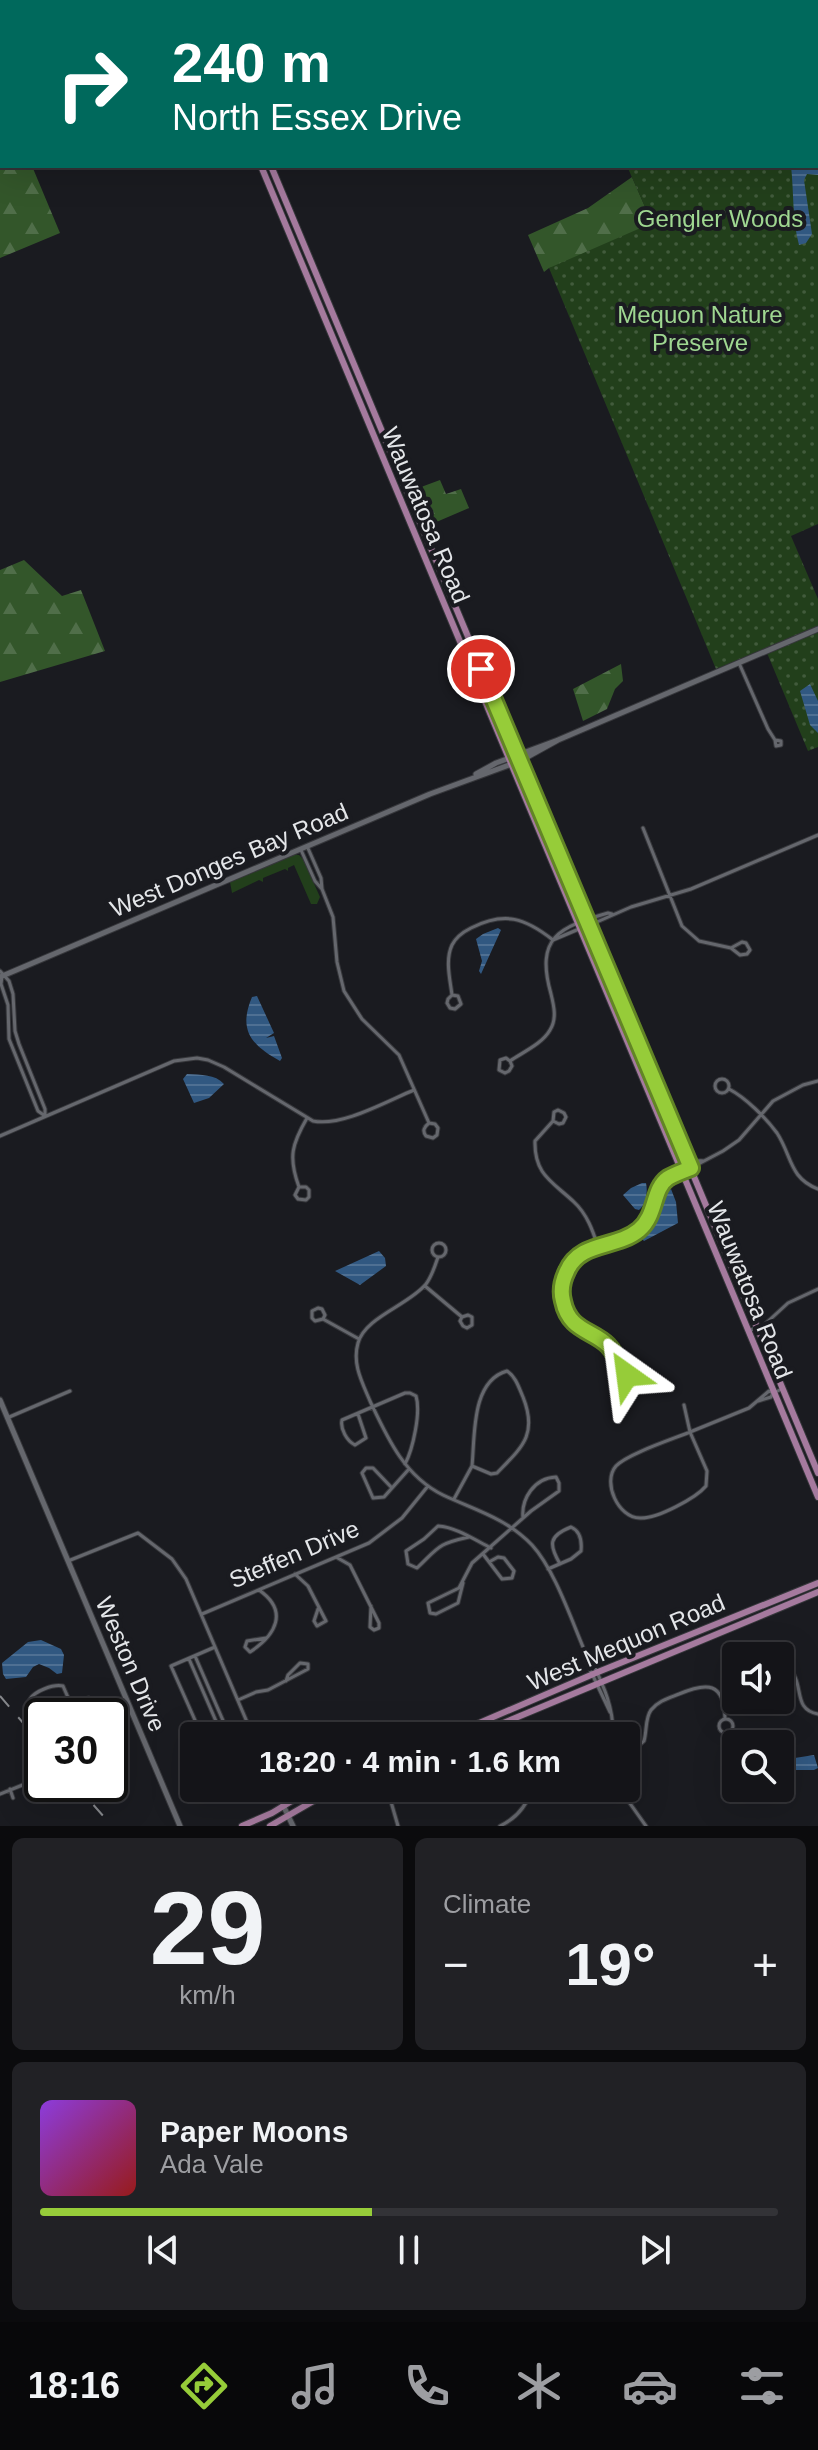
<!DOCTYPE html>
<html lang="en">
<head>
<meta charset="utf-8">
<style>
  body { margin:0; font-family:Helvetica,sans-serif; background:#212125; color:#f1f3f6; height:100vh; display:flex; flex-direction:column; font-size:30px; white-space:nowrap }
  * { box-sizing:border-box; margin:0 }
  p { font-size:26px; color:#9d9ea2 }
  .icon { flex:none; width:44px; height:44px; fill:none; stroke:currentColor; stroke-width:2; stroke-linecap:round; stroke-linejoin:round }
  .map { position:relative; height:1826px; overflow:hidden }
  .sheet { display:flex; flex-direction:column; gap:12px; padding:12px; background:#0b0b0d; flex:1 }
  .sheet>* { flex:none }
  .hud { position:absolute; left:0px; top:0px; width:818px; height:168px; box-shadow:0 8px 32px #0002,0 0 0 2px #333337; background:#00695c; color:#fff; overflow:hidden }
  .tools { position:absolute; left:722px; top:1642px; display:grid; gap:16px }
  .tools a { display:grid; place-items:center; width:72px; height:72px; border-radius:8px; background:#141418; box-shadow:0 8px 32px #0002,0 0 0 2px #333337; font-size:40px }
  .speed { position:absolute; left:24px; top:1698px; display:flex; gap:16px; font-size:40px; font-weight:700; text-align:center }
  .speed>* { display:grid; place-content:center; width:104px; height:104px; border-radius:50%; background:#141418; box-shadow:0 8px 32px #0002,0 0 0 2px #333337; line-height:1 }
  .speed .limit { border:4px solid #111; border-radius:12px; background:#fff; color:#111 }
  .pin { position:absolute; display:grid; place-items:center; width:68px; height:68px; color:#fff; margin:-34px; border:4px solid #fff; border-radius:50%; box-shadow:0 2px 8px #0007 }
  .me { position:absolute; width:88px; margin:-44px; rotate:329deg; stroke-linejoin:round; filter:drop-shadow(0 0 6px #0008) }
  .turn { display:flex; align-items:center; gap:28px; height:168px; padding:0 40px; font-size:36px }
  .turn .icon { width:104px; height:104px; stroke-width:2.5 }
  .turn b { display:block; font-size:56px; line-height:68px }
  .big { font-size:60px; font-weight:700; line-height:1.1 }
  .sheet .widget { flex:1; display:flex; flex-direction:column; justify-content:center; gap:12px; min-width:0; padding:0 28px; border-radius:12px; background:#212125 }
  .sheet .dial { align-items:center; gap:0 }
  .dial b { font-size:104px; line-height:1 }
  .song { display:flex; align-items:center; gap:24px }
  .cover { width:96px; height:96px; border-radius:12px; background:linear-gradient(135deg,hsl(270 70% 55%),hsl(0 70% 35%)) }
  .played { height:8px; border-radius:4px; background:linear-gradient(90deg,#96cc39 45%,#333337 45%) }
  .keys { display:flex; justify-content:space-around; direction:ltr }
  .heat { display:flex; justify-content:space-between; align-items:center; font-size:44px; direction:ltr }
  .sheet .tiles { flex:1; display:grid; gap:12px; grid-template-columns:1fr 1fr }
  .widget:last-child { grid-column:span 2 }
  .trip { position:absolute; left:180px; top:1722px; width:460px; height:80px; border-radius:8px; background:#141418; box-shadow:0 8px 32px #0002,0 0 0 2px #333337; font-weight:700; line-height:80px; text-align:center }
  .tabs { display:flex; height:128px; justify-content:space-around; align-items:center; background:#08080a; color:#9d9ea2 }
  .tabs .icon { width:56px; height:56px }
  .tabs .on { color:#96cc39 }
  .tabs b { font-size:36px; color:#f1f3f6 }
  .map>svg:first-child { display:block }
  .green { fill:#223f1b }
  .forest { fill:url(#forest-firs) }
  .park { fill:url(#park-dots) }
  .water { fill:url(#water-rules) }
  .lines { fill:none; stroke-linecap:round; stroke-linejoin:round }
  .street-casing { stroke:#36373b; stroke-width:5 }
  .secondary-casing { stroke:#36373b; stroke-width:7 }
  .primary-casing { stroke:#36373b; stroke-width:8 }
  .street { stroke:#65676d; stroke-width:3 }
  .secondary { stroke:#65676d; stroke-width:5 }
  .primary { stroke:#a57a9e; stroke-width:6 }
  .rail { stroke:#86888c; stroke-width:2; stroke-dasharray:14 14; stroke-linecap:butt }
  .route-casing { stroke:#628525; stroke-width:20 }
  .route { stroke:#96cc39; stroke-width:14 }
  .labels { text-anchor:middle; dominant-baseline:central; stroke-width:8; stroke-linejoin:round; paint-order:stroke }
  .park-label { font-size:24px; fill:#9fd791; stroke:#1a1b20 }
  .street-label { font-size:24px; fill:#e4e6e9; stroke:#1a1b20 }
</style>
</head>
<body>
<div class="map">
<svg width="818" height="1826" viewBox="0 0 818 1826">
  <defs>
    <pattern id="forest-firs" width="22" height="20" patternUnits="userSpaceOnUse" patternTransform="scale(2)"><rect width="22" height="20" fill="#33562a"/><path d="M5 1l3.5 6h-7zM16 11l3.5 6h-7z" fill="#506e49"/></pattern>
    <pattern id="park-dots" width="8" height="8" patternUnits="userSpaceOnUse" patternTransform="scale(2)"><rect width="8" height="8" fill="#223f1b"/><path d="M2 2h.1M6 6h.1" fill="none" stroke="#425b3c" stroke-width="1.8" stroke-linecap="round"/></pattern>
    <pattern id="water-rules" width="6" height="5" patternUnits="userSpaceOnUse" patternTransform="scale(2)"><rect width="6" height="5" fill="#315881"/><path d="M0 2.5h6" fill="none" stroke="#4f7093"/></pattern>
  </defs>
  <rect width="100%" height="100%" fill="#1a1b20"/>
  <!-- green -->
  <path class="green" d="M 294,855 L 299,855 L 303,859 L 320,897 L 317,904 L 311,904 L 294,865 L 288,868 L 288,871 L 285,869 L 263,878 L 263,882 L 259,880 L 232,893 L 230,882 Z"/>
  <!-- forest -->
  <path class="forest" d="M 10,166 L 32,166 L 60,233 L 0,258 L 0,170 Z
    M 743,166 L 774,239 L 549,268 L 544,272 L 528,235 L 588,208 L 632,177 L 649,216 Z
    M 440,480 L 446,494 L 461,489 L 469,508 L 427,526 L 413,490 Z
    M 24,560 L 62,596 L 81,590 L 105,651 L 0,682 L 0,570 Z
    M 621,664 L 623,681 L 615,689 L 607,709 L 583,721 L 573,689 Z"/>
  <!-- park -->
  <path class="park" d="M 553,0 L 818,0 L 818,524 L 791,536 L 818,599 L 818,626 L 716,669 L 549,268 L 652,223 L 627,166 L 816,166 L 816,2 L 554,2 Z
    M 818,631 L 818,747 L 808,751 L 767,653 Z"/>
  <!-- water -->
  <path class="water" d="M 818,144 L 818,175 L 807,174 L 804,180 L 812,234 L 806,243 L 799,245 C 792,219 794,192 791,166 L 816,166 L 816,146 Z
    M 810,684 L 818,701 L 818,733 L 810,725 L 800,691 Z
    M 498,928 L 501,930 L 481,974 L 479,971 L 482,961 L 476,939 L 483,934 Z
    M 257,996 L 274,1033 L 266,1038 L 274,1036 L 282,1058 L 280,1061 C 251,1045 238,1030 252,997 Z
    M 187,1074 C 201,1075 215,1074 224,1084 L 209,1098 L 194,1103 L 183,1079 Z
    M 642,1183 L 646,1183 C 648,1192 646,1205 639,1210 L 635,1209 L 623,1195 L 631,1188 Z
    M 671,1189 L 676,1202 L 678,1223 L 644,1241 L 642,1239 L 643,1236 L 659,1216 L 665,1195 Z
    M 379,1251 L 385,1258 L 386,1266 L 360,1285 L 335,1271 Z
    M 41,1640 L 61,1649 L 64,1655 L 62,1673 L 57,1674 L 49,1668 L 39,1664 L 33,1667 L 26,1677 L 6,1679 L 3,1674 L 2,1663 L 28,1642 Z
    M 814,1755 L 818,1768 L 814,1770 L 780,1770 L 782,1760 Z"/>
  <g class="lines">
    <!-- street casing -->
    <g class="street-casing">
      <path id="street" d="M 739,663 L 768,729 L 775,740 L 781,741 L 781,745 L 776,746 L 775,740
        M 643,828 L 682,926 L 699,941 L 731,948 L 740,955 L 747,954 L 750,950 L 746,943 L 742,942 L 731,948
        M 307,846 L 321,878 L 322,889 L 333,917 L 337,962 L 344,991 L 362,1019 L 399,1055 L 429,1123 L 435,1124 L 438,1128 L 437,1135 L 433,1138 L 426,1136 C 422,1131 424,1127 429,1123
        M 301,850 L 315,881 L 322,889
        M 590,925 L 631,907 L 691,889 L 818,835
        M 553,940 L 579,929
        M 0,971 L 9,981 L 13,994 L 15,1031 L 19,1044 L 45,1109 L 45,1116
        M 2,976 L 1,984 L 8,1005 L 9,1039 L 38,1111 L 45,1116
        M 452,995 L 458,996 L 461,1004 L 455,1009 L 450,1008 L 447,1003 L 448,999 L 452,995 C 450,979 445,960 452,945 C 456,937 463,932 471,928 C 505,911 525,918 553,940
        M 510,1061 L 512,1066 L 509,1071 L 505,1073 L 499,1070 L 500,1060 L 506,1058 L 510,1061 C 523,1052 542,1044 550,1030 C 557,1019 554,1006 551,994 C 535,937 559,927 608,913 L 612,914
        M715 1086a7 7 0 1 1 14 0a7 7 0 1 1-14 0Z
        M 729,1089 C 746,1098 765,1117 777,1133 C 792,1156 789,1178 818,1189
        M 553,1121 L 559,1124 L 563,1123 L 566,1117 L 564,1113 L 558,1110 L 554,1112 L 553,1121 L 535,1141 C 534,1175 553,1182 574,1202 C 587,1214 593,1231 598,1247
        M 0,1136 L 174,1061 L 197,1058 L 208,1060 L 224,1067 L 313,1121 C 342,1127 387,1101 414,1090
        M 704,1161 L 723,1151 L 739,1140 L 773,1101 L 803,1085 L 818,1081
        M 299,1187 L 306,1187 L 309,1190 L 309,1197 L 306,1200 L 298,1199 L 295,1195 L 299,1187 C 288,1157 292,1144 307,1118
        M 657,1193 L 668,1179 L 681,1172
        M432 1250a7 7 0 1 1 14 0a7 7 0 1 1-14 0Z
        M 438,1257 C 435,1266 432,1276 426,1284 C 409,1305 365,1317 358,1343 C 352,1364 362,1382 370,1401 C 387,1437 404,1476 443,1495 C 475,1510 506,1518 532,1545 C 555,1570 572,1622 586,1654 L 590,1657 C 602,1683 614,1706 613,1736
        M 425,1286 L 462,1317 L 468,1315 L 472,1317 L 472,1325 L 467,1328 L 463,1326 L 460,1321 L 462,1317
        M 323,1319 L 325,1315 L 322,1309 L 318,1308 L 312,1311 L 312,1318 L 315,1321 L 323,1319 L 359,1339
        M 748,1331 L 764,1325 L 788,1303 L 818,1289
        M614 1374a7 7 0 1 1 14 0a7 7 0 1 1-14 0Z
        M 619,1368 C 610,1326 571,1341 563,1301 C 560,1290 562,1281 567,1271 C 580,1241 617,1249 639,1230 C 666,1206 643,1184 680,1166 C 688,1163 695,1160 704,1161 L 691,1168
        M 758,1401 L 771,1397 L 773,1393
        M 684,1405 L 690,1432 L 749,1408 L 769,1391 L 773,1393 L 782,1389
        M 358,1414 L 366,1438 L 355,1445 C 347,1441 340,1429 342,1420 L 405,1393 L 410,1393 L 416,1396 C 421,1412 413,1449 405,1464
        M 7,1418 L 70,1391
        M 690,1432 L 707,1471 L 706,1486 C 696,1498 657,1519 640,1518 C 618,1518 602,1482 616,1466 C 627,1454 673,1439 690,1432 Z
        M 392,1488 L 384,1497 L 373,1498 L 362,1473 L 366,1468 L 373,1468 L 392,1488 L 409,1469
        M 454,1499 L 472,1466 L 491,1474 L 497,1473 C 522,1447 538,1435 523,1397 C 519,1388 516,1377 507,1371 C 471,1381 475,1436 472,1466
        M 469,1537 C 437,1544 439,1547 417,1568 L 408,1564 L 406,1551 L 424,1539 L 438,1526 C 456,1527 475,1540 491,1548
        M 483,1554 L 502,1579 L 512,1578 L 514,1571 L 504,1558 L 498,1557 L 489,1562
        M 336,1557 L 350,1565 L 379,1623 L 379,1628 L 374,1630 L 370,1627 L 371,1606
        M 68,1561 L 138,1533 L 172,1559 L 186,1579 L 253,1736
        M 548,1569 L 571,1559 L 581,1551 C 582,1541 580,1531 571,1527 C 548,1536 549,1545 560,1564
        M 295,1574 L 308,1586 L 326,1621 L 317,1626 L 314,1621 L 318,1609
        M 463,1583 L 458,1603 L 436,1614 L 430,1613 L 428,1603 L 459,1588 L 472,1563 L 531,1511 L 559,1491 L 559,1483 L 556,1477 C 534,1478 521,1499 523,1518
        M 259,1590 C 289,1611 276,1635 250,1652 L 245,1647 L 247,1641 L 266,1638
        M 202,1614 L 369,1543 L 402,1518 L 428,1486
        M 586,1654 L 586,1661 L 610,1712
        M 195,1656 L 228,1732
        M 772,1656 L 778,1649 L 786,1653 C 787,1664 790,1666 795,1677 C 802,1692 796,1710 818,1714
        M 189,1659 L 222,1735
        M 238,1700 L 256,1692 L 268,1690 L 308,1669 L 308,1664 L 300,1663 L 288,1675 L 286,1681
        M 103,1716 L 129,1705
        M719 1726a7 7 0 1 1 14 0a7 7 0 1 1-14 0Z
        M 42,1729 L 30,1699 C 35,1691 53,1684 63,1686 L 70,1702 L 89,1698 L 97,1716
        M 202,1736 L 171,1666 L 215,1647
        M 218,1736 L 248,1723
        M 626,1752 L 634,1750 L 644,1741 C 647,1731 645,1718 651,1710 C 658,1701 669,1698 679,1694 C 707,1682 724,1682 725,1718
        M 275,1788 L 283,1805
        M 387,1788 L 398,1826
        M 623,1788 L 629,1802 L 646,1826
        M 10,1789 L 13,1798
        M 0,1794 L 30,1782
        M 500,1826 C 517,1818 527,1806 532,1788"/>
    </g>
    <!-- secondary casing -->
    <g class="secondary-casing">
      <path id="secondary" d="M 43,2 L 48,0
        M 0,20 L 2,19
        M 476,774 L 496,763 L 558,740 L 818,629
        M 0,977 L 430,794 L 520,761 L 558,740
        M 0,1400 L 180,1826
        M 283,1805 L 293,1826"/>
    </g>
    <!-- primary casing -->
    <g class="primary-casing">
      <path id="primary" d="M 192,0 L 193,2
        M 202,0 L 203,2
        M 261,166 L 818,1497
        M 271,166 L 818,1473
        M 449,1736 L 598,1672 L 818,1583
        M 472,1736 L 818,1592
        M 242,1826 L 272,1813 L 313,1788
        M 270,1826 L 336,1788"/>
    </g>
    <!-- street -->
    <use href="#street" class="street"/>
    <!-- secondary -->
    <use href="#secondary" class="secondary"/>
    <!-- primary -->
    <use href="#primary" class="primary"/>
    <!-- rail -->
    <path class="rail" d="M 0,1696 L 42,1745
      M 75,1784 L 112,1826"/>
  </g>
  <g class="lines">
    <!-- route casing -->
    <g class="route-casing">
      <path id="route" d="M 481,669 L 691,1168 C 683,1171 675,1174 668,1178 C 652,1189 657,1215 639,1230 C 616,1249 580,1241 567,1271 C 562,1281 560,1290 563,1301 C 571,1341 611,1326 619,1368 L 625,1369 L 627,1375"/>
    </g>
    <!-- route -->
    <use href="#route" class="route"/>
  </g>
  <g class="labels">
    <!-- park labels -->
    <g class="park-label">
      <text x="720" y="218">Gengler Woods</text>
      <text x="700" y="314">Mequon Nature<tspan x="700" dy="28">Preserve</tspan></text>
    </g>
    <!-- street labels -->
    <g class="street-label">
      <text transform="translate(426 515) rotate(67)">Wauwatosa Road</text>
      <text transform="translate(229 860) rotate(-23)">West Donges Bay Road</text>
      <text transform="translate(750 1290) rotate(68)">Wauwatosa Road</text>
      <text transform="translate(294 1554) rotate(-23)">Steffen Drive</text>
      <text transform="translate(626 1642) rotate(-23)">West Mequon Road</text>
      <text transform="translate(131 1664) rotate(67)">Weston Drive</text>
    </g>
  </g>
</svg>
<div class="tools">
<a><svg class="icon" aria-label="sound" viewBox="0 0 24 24"><path d="M4 9h4l5-4v14l-5-4H4zM17 9q2 3 0 6"/></svg></a>
<a><svg class="icon" aria-label="search" viewBox="0 0 24 24"><circle cx="10" cy="10" r="6"/><path d="M15 15l6 6"/></svg></a>
</div>
<div class="speed"><div class="limit">30</div></div>
<div class="pin" style="left:481px;top:669px;background:#d93025"><svg class="icon" aria-label="arrive" viewBox="0 0 24 24"><path d="M6 21V4h12l-3 4 3 4H6"/></svg></div>
<svg class="me" style="left:627px;top:1375px" viewBox="-20 -20 40 40"><path d="M0-17L14 15 0 8-14 15z" fill="#96cc39" stroke="#fff" stroke-width="4"/></svg>
<div class="trip">18:20 · 4 min · 1.6 km</div>
<div class="hud">
<div class="turn"><svg class="icon" aria-label="right" viewBox="0 0 24 24"><path d="M7 20v-9h11M14 6l5 5-5 5"/></svg><div><b>240 m</b>North Essex Drive</div></div>
</div>
</div>
<section class="sheet">
<div class="tiles">
<div class="widget dial"><b>29</b><p>km/h</p></div>
<div class="widget"><p>Climate</p>
<div class="heat"><a>−</a><b class="big">19°</b><a>+</a></div>
</div>
<div class="widget">
<div class="song"><i class="cover"></i><div><b>Paper Moons</b><p>Ada Vale</p></div></div>
<div class="played"></div>
<div class="keys"><svg class="icon" aria-label="previous" viewBox="0 0 24 24"><path d="M18 5L8 12l10 7zM5 5v14"/></svg><svg class="icon" aria-label="pause" viewBox="0 0 24 24"><path d="M8 5v14M16 5v14"/></svg><svg class="icon" aria-label="next" viewBox="0 0 24 24"><path d="M6 5l10 7-10 7zM19 5v14"/></svg></div>
</div>
</div>
</section>
<nav class="tabs">
<b>18:16</b>
<svg class="icon on" aria-label="directions" viewBox="0 0 24 24"><path d="M12 3l9 9-9 9-9-9zM9 14v-3h6M13 9l2 2-2 2"/></svg>
<svg class="icon" aria-label="music" viewBox="0 0 24 24"><path d="M9 18V5l10-2v13"/><circle cx="6" cy="18" r="3"/><circle cx="16" cy="16" r="3"/></svg>
<svg class="icon" aria-label="phone" viewBox="0 0 24 24"><path d="M5 4h4l2 5-3 2q2 4 5 5l2-3 5 2v4C11 20 4 13 5 4z"/></svg>
<svg class="icon" aria-label="climate" viewBox="0 0 24 24"><path d="M12 3v18M4 7l16 10M4 17L20 7"/></svg>
<svg class="icon" aria-label="car" viewBox="0 0 24 24"><path d="M5 17H2v-5l4-1 3-4h7l3 4 3 1v5h-3M9 17h6M6 11h13"/><circle cx="7" cy="17" r="2"/><circle cx="17" cy="17" r="2"/></svg>
<svg class="icon" aria-label="filters" viewBox="0 0 24 24"><path d="M4 7h16M4 17h16"/><circle cx="9" cy="7" r="2"/><circle cx="15" cy="17" r="2"/></svg>
</nav>
</body>
</html>
